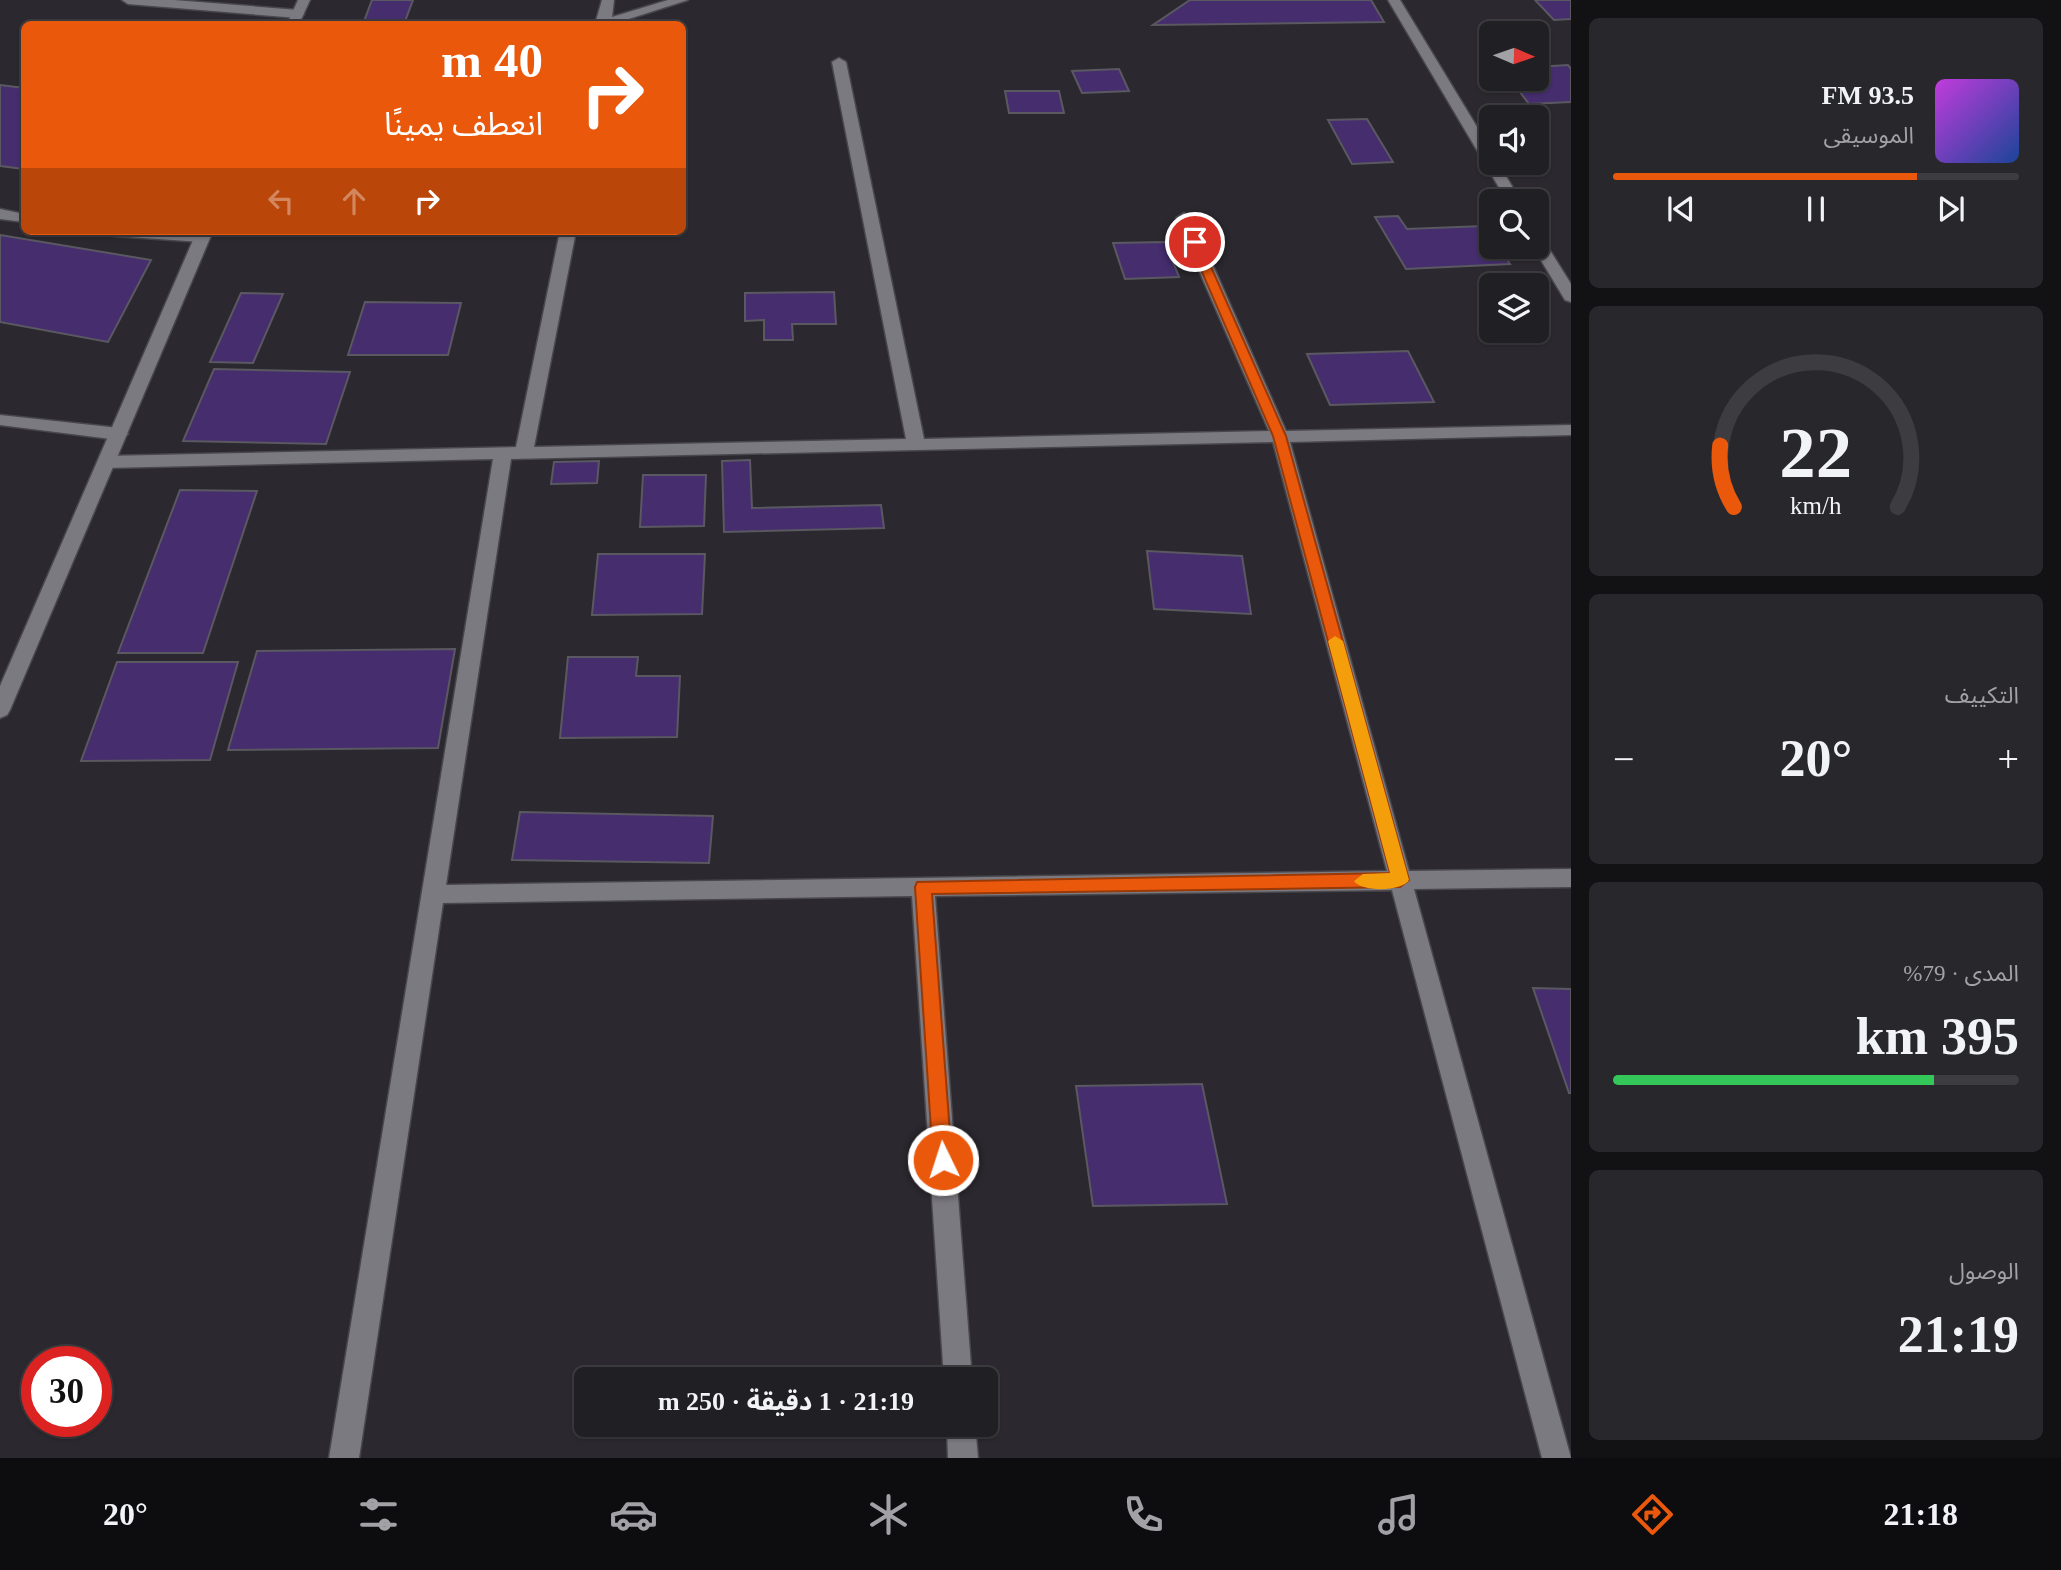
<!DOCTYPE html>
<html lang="ar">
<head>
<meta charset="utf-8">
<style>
  body { margin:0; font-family:"Times New Roman","Noto Sans Arabic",serif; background:#28272b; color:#f1f3f6; direction:rtl; height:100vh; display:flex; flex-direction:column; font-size:26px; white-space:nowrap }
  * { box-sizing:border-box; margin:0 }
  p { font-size:23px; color:#a2a2a6 }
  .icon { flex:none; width:38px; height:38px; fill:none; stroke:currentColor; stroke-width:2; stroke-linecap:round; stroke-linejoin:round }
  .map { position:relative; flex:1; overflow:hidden; direction:ltr }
  .sheet { display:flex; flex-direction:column; gap:18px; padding:18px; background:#121113; width:490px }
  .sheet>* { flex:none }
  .hud { position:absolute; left:21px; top:21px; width:665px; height:214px; border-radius:10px; box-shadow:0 2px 5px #0004,0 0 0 2px #3d3d41; direction:rtl; background:#ea580c; color:#fff; overflow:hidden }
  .needle { width:46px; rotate:92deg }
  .controls { position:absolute; left:1479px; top:21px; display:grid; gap:14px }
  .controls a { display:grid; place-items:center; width:70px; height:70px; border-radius:10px; background:#201f23; box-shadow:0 2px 5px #0004,0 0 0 2px #3d3d41; font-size:35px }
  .speed { position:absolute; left:21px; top:1346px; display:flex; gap:14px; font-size:35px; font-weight:700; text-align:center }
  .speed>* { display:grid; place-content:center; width:91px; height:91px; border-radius:50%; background:#201f23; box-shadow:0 2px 5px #0004,0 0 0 2px #3d3d41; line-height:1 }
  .speed .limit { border:10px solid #d22; background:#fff; color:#111 }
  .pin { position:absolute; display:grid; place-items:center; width:60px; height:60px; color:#fff; margin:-30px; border:4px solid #fff; border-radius:50%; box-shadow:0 2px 7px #0007 }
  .me { position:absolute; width:77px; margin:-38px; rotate:356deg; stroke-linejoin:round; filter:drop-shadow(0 0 5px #0008) }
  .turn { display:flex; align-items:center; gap:24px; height:147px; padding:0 28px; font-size:32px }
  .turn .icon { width:91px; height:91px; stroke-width:2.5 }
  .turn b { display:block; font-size:49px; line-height:60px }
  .lanes { display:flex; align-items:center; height:66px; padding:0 28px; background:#0003; justify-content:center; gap:35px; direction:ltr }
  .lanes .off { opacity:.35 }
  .big { font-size:52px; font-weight:700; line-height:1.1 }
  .sheet .widget { flex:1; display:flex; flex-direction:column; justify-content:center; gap:10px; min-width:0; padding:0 24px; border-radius:10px; background:#28272b }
  .sheet .dial { align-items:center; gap:0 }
  .dial svg { height:182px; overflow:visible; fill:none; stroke:#3d3d41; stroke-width:7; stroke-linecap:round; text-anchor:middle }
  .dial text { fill:#f1f3f6; stroke:none }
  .song { display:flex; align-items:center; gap:21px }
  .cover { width:84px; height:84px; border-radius:10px; background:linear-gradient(135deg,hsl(290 70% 55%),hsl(220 70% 35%)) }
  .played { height:7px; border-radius:4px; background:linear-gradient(90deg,#ea580c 75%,#3d3d41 75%) }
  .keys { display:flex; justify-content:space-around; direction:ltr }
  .heat { display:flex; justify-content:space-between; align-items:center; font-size:38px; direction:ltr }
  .charge { height:10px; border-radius:5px; background:linear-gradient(90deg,#34c759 79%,#3d3d41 0) }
  .trip { position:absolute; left:574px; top:1367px; width:424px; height:70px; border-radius:10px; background:#201f23; box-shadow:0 2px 5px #0004,0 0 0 2px #3d3d41; font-weight:700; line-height:70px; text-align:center; direction:rtl }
  .tabs { display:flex; height:112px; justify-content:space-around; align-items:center; background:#0d0c0e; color:#a2a2a6 }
  .tabs .icon { width:49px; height:49px }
  .tabs .current { color:#ea580c }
  .tabs b { font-size:32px; color:#f1f3f6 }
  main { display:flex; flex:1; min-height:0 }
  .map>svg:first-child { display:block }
  .building { fill:#452d6e; stroke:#5a5860; stroke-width:2 }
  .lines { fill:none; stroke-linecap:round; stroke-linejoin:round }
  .street-casing { stroke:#48474c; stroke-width:3 }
  .secondary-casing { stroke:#48474c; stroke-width:3 }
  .street { fill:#7c7a81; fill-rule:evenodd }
  .secondary { fill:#7c7a81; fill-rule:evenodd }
  .route { fill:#ea580c; stroke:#983908; stroke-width:2 }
  .slow { fill:#f59e0b }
</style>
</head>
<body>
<main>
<section class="sheet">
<div class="widget">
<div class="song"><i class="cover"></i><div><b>93.5 FM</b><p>الموسيقى</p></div></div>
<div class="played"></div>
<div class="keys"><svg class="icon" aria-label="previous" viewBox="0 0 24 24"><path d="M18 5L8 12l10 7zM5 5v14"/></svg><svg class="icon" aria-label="pause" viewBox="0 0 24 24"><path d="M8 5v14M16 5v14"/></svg><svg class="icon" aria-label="next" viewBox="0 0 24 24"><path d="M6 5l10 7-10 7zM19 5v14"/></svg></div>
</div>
<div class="widget dial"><svg viewBox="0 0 100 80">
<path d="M14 69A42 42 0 1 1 86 69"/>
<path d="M14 69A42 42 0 0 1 8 42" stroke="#ea580c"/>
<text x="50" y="56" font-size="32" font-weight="700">22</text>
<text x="50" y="72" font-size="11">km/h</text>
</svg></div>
<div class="widget"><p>التكييف</p>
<div class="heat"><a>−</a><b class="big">20°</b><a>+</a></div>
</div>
<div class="widget"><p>المدى · 79%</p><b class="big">395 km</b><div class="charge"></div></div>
<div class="widget"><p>الوصول</p><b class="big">21:19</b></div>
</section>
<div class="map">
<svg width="1571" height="1458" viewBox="0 0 1571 1458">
  <rect width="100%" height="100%" fill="#2b292f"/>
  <!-- building -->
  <path class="building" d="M 372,0 L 413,0 L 404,24 L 363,24 Z
    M 1190,0 L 1371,0 L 1384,22 L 1153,25 Z
    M 1535,0 L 1571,0 L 1571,19 L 1554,20 Z
    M 1568,65 L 1571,69 L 1571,102 L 1529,104 L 1510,79 L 1536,79 L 1536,67 Z
    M 1119,69 L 1129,91 L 1082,93 L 1072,71 Z
    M 0,85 L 24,88 L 24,169 L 0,166 Z
    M 1005,91 L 1059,91 L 1064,113 L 1009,113 Z
    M 1367,119 L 1393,162 L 1352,164 L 1328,120 Z
    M 1398,216 L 1407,229 L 1484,226 L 1491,236 L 1491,247 L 1498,247 L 1510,264 L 1406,269 L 1375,217 Z
    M 0,235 L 151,260 L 108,342 L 0,322 Z
    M 1165,242 L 1179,277 L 1125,279 L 1113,243 Z
    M 834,292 L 836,324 L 792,324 L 793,340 L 764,340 L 764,320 L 745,321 L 745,293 Z
    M 241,293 L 283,294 L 253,363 L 210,362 Z
    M 365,302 L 461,303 L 448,355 L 348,355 Z
    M 1408,351 L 1434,402 L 1330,405 L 1307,354 Z
    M 214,369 L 350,372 L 326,444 L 183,441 Z
    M 750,460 L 752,508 L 881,505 L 884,528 L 724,532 L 722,461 Z
    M 599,461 L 597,483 L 551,484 L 554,462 Z
    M 643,475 L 706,475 L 704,526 L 640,527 Z
    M 180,490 L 257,491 L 203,653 L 118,653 Z
    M 1147,551 L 1242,556 L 1251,614 L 1154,609 Z
    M 598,554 L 705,554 L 702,614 L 592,615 Z
    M 455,649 L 438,748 L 228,750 L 257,651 Z
    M 568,657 L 638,657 L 636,676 L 680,676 L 677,737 L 560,738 Z
    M 117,662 L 238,662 L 210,760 L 81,761 Z
    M 520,812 L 713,816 L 709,863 L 512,860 Z
    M 1533,988 L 1571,989 L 1571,1093 L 1569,1093 Z
    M 1202,1084 L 1227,1204 L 1093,1206 L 1076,1086 Z"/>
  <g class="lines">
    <!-- street casing -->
    <g class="street-casing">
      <path id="street" d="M 122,0 L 174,0 L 298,10 L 304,14 L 298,18 L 128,4 Z
        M 602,0 L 614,0 L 612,17 L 668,0 L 688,0 L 613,24 L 595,24 Z
        M 1388,0 L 1400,0 L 1491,150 L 1491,163 L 1498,163 L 1521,201 L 1507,201 Z
        M 839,58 L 846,62 L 924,439 L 1269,431 L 1176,218 L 1184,213 L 1192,218 L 1286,431 L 1571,425 L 1571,435 L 1290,442 L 1409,871 L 1571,869 L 1571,887 L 1414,889 L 1571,1458 L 1542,1458 L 1392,890 L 935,896 L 972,1379 L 944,1379 L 912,896 L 443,903 L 359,1458 L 329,1458 L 493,459 L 106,468 L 97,462 L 106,456 L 516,447 L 560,231 L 576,231 L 534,447 L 906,439 L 832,62 ZM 1273,442 L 1387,871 L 446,885 L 511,459 Z
        M 0,209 L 24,214 L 24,222 L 0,219 Z
        M 106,231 C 126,231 197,225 210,237 L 202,242 L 114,236 Z
        M 1536,234 L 1541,236 L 1571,284 L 1571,302 L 1565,300 L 1533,247 L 1536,247 Z
        M 0,415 L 119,428 L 128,434 L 119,440 L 0,425 Z
        M 947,1424 L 975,1424 L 978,1458 L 948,1458 Z"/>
    </g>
    <!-- secondary casing -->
    <g class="secondary-casing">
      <path id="secondary" d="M 298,0 L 310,0 L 299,24 L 287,24 Z
        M 197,231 L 213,231 L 10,710 L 7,715 L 0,718 L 0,686 Z"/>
    </g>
    <!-- street -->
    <use href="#street" class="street"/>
    <!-- secondary -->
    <use href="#secondary" class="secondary"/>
  </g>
  <!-- route -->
  <path class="route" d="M 1195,238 L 1200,242 L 1286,436 L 1409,880 L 1400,887 L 932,894 L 952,1160 L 949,1167 L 943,1169 L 936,1167 L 933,1160 L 915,887 L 917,882 L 1390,873 L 1273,436 L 1189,242 Z"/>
  <!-- slow -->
  <path class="slow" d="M 1335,636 L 1343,641 L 1409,880 C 1402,892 1361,892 1354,881 L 1363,874 L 1390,873 L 1328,641 Z"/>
</svg>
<div class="controls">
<a><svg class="needle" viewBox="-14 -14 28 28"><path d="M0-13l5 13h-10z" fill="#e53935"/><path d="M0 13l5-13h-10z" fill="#a2a2a6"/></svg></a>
<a><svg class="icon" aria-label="sound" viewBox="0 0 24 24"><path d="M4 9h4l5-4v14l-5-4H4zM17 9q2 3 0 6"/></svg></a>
<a><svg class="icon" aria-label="search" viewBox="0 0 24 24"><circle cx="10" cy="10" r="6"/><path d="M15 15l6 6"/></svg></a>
<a><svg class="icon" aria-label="layers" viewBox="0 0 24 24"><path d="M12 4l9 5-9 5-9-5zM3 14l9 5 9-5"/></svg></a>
</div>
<div class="speed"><div class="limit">30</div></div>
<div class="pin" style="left:1195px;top:242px;background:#d93025"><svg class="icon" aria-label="arrive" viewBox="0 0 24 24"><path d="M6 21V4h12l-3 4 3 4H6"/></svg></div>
<svg class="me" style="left:943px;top:1160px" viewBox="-20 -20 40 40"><circle r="17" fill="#ea580c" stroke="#fff" stroke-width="3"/><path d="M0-11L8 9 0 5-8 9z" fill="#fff"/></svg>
<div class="trip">21:19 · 1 دقيقة · 250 m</div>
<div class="hud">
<div class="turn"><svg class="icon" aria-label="right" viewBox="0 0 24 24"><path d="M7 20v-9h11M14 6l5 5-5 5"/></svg><div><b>40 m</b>انعطف يمينًا</div></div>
<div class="lanes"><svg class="icon off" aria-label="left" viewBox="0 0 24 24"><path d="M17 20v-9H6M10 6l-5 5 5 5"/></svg><svg class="icon off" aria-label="ahead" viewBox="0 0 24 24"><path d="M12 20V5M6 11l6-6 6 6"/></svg><svg class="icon" aria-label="right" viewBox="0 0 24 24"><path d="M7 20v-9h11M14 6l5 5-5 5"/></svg></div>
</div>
</div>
</main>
<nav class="tabs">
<b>21:18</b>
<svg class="icon current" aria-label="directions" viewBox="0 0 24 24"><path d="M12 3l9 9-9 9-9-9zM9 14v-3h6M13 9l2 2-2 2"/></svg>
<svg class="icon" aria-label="music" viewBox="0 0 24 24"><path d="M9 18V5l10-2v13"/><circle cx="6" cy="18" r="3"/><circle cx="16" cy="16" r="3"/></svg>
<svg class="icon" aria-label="phone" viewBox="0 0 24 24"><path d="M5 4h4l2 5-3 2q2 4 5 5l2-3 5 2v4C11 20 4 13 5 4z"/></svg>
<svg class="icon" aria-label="climate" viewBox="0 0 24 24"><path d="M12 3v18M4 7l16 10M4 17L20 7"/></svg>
<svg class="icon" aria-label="car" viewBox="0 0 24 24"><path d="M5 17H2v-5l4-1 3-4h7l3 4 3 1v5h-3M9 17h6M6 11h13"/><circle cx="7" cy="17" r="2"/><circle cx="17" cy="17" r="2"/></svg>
<svg class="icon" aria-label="filters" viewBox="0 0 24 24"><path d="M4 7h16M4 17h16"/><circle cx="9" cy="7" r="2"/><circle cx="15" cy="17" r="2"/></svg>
<b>20°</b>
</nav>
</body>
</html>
